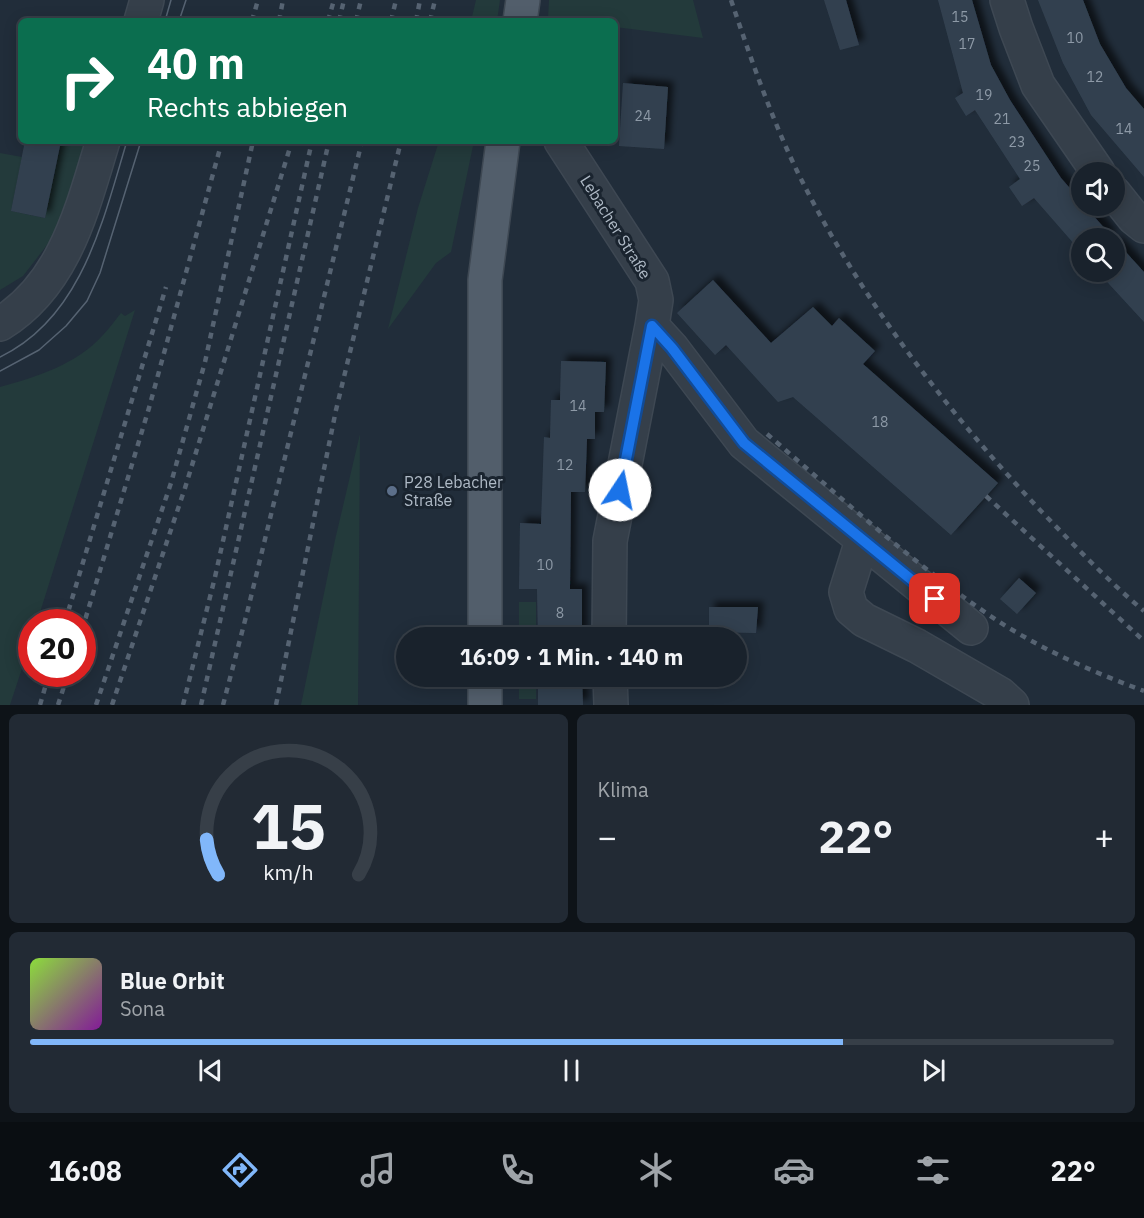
<!DOCTYPE html>
<html lang="de">
<head>
<meta charset="utf-8">
<style>
  body { margin:0; font-family:"IBM Plex Sans",sans-serif; background:#222a34; color:#f1f3f6; height:100vh; display:flex; flex-direction:column; font-size:22px; white-space:nowrap }
  * { box-sizing:border-box; margin:0 }
  p { font-size:20px; color:#9fa4a9 }
  .icon { flex:none; width:33px; height:33px; fill:none; stroke:currentColor; stroke-width:2; stroke-linecap:round; stroke-linejoin:round }
  .map { position:relative; height:705px; overflow:hidden }
  .details { display:flex; flex-direction:column; gap:9px; padding:9px; background:#0e1318; flex:1 }
  .details>* { flex:none }
  .banner { position:absolute; left:18px; top:18px; width:600px; height:126px; border-radius:9px; box-shadow:0 3px 15px #0003,0 0 0 2px #373f48; background:#0b6e4f; color:#fff; overflow:hidden }
  .tools { position:absolute; left:1071px; top:162px; display:grid; gap:12px }
  .tools a { display:grid; place-items:center; width:54px; height:54px; border-radius:50%; background:#19222c; box-shadow:0 3px 15px #0003,0 0 0 2px #373f48; font-size:30px }
  .speed { position:absolute; left:18px; top:609px; display:flex; gap:12px; font-size:30px; font-weight:700; text-align:center }
  .speed>* { display:grid; place-content:center; width:78px; height:78px; border-radius:50%; background:#19222c; box-shadow:0 3px 15px #0003,0 0 0 2px #373f48; line-height:1 }
  .speed .limit { border:9px solid #d22; background:#fff; color:#111 }
  .pin { position:absolute; display:grid; place-items:center; width:51px; height:51px; color:#fff; margin:-26px; border-radius:12px; box-shadow:0 3px 9px #0006 }
  .me { position:absolute; width:66px; margin:-33px; rotate:11deg; stroke-linejoin:round; filter:drop-shadow(0 0 4px #0008) }
  .turn { display:flex; align-items:center; gap:21px; height:126px; padding:0 30px; font-size:27px }
  .turn .icon { width:78px; height:78px; stroke-width:2.5 }
  .turn b { display:block; font-size:42px; line-height:51px }
  .big { font-size:45px; font-weight:700; line-height:1.1 }
  .details .widget { flex:1; display:flex; flex-direction:column; justify-content:center; gap:9px; min-width:0; padding:0 21px; border-radius:9px; background:#222a34 }
  .details .dial { align-items:center; gap:0 }
  .dial svg { height:156px; overflow:visible; fill:none; stroke:#373f48; stroke-width:7; stroke-linecap:round; text-anchor:middle }
  .dial text { fill:#f1f3f6; stroke:none }
  .song { display:flex; align-items:center; gap:18px }
  .cover { width:72px; height:72px; border-radius:9px; background:linear-gradient(135deg,hsl(90 70% 55%),hsl(290 70% 35%)) }
  .played { height:6px; border-radius:3px; background:linear-gradient(90deg,#81b7fa 75%,#373f48 75%) }
  .keys { display:flex; justify-content:space-around; direction:ltr }
  .heat { display:flex; justify-content:space-between; align-items:center; font-size:33px; direction:ltr }
  .details .tiles { flex:1; display:grid; gap:9px; grid-template-columns:1fr 1fr }
  .widget:last-child { grid-column:span 2 }
  .trip { position:absolute; left:396px; top:627px; width:351px; height:60px; border-radius:30px; background:#19222c; box-shadow:0 3px 15px #0003,0 0 0 2px #373f48; font-weight:700; line-height:60px; text-align:center }
  .menu { display:flex; height:96px; justify-content:space-around; align-items:center; background:#0a0e12; color:#9fa4a9 }
  .menu .icon { width:42px; height:42px }
  .menu .on { color:#81b7fa }
  .menu b { font-size:27px; color:#f1f3f6 }
  .map>svg:first-child { display:block }
  .green { fill:#233a3b }
  .building { fill:#334150; filter:url(#shadow) }
  .lines { fill:none; stroke-linecap:round; stroke-linejoin:round }
  .minor-casing { stroke:#3e4853; stroke-width:36 }
  .major-casing { stroke:#3e4853; stroke-width:36 }
  .minor { stroke:#353f4a; stroke-width:33 }
  .major { stroke:#525e6b; stroke-width:33 }
  .tram { stroke:#566372; stroke-width:1.5 }
  .rail { stroke:#566372; stroke-width:4.5; stroke-dasharray:6 6; stroke-linecap:butt }
  .route-casing { stroke:#114b97; stroke-width:15 }
  .route { stroke:#1a73e8; stroke-width:10 }
  .service-dot { fill:#5c6f8a; stroke:#1a242f; stroke-width:2 }
  .labels { text-anchor:middle; dominant-baseline:central; stroke-width:6; stroke-linejoin:round; paint-order:stroke }
  .number-label { font-size:14px; fill:#8e9aa7 }
  .street-label { font-size:16px; fill:#afbac6; stroke:#1a242f }
  .poi-label { font-size:16px; fill:#afbac6; stroke:#1a242f; text-anchor:start }
</style>
</head>
<body>
<div class="map">
<svg width="1144" height="705" viewBox="0 0 1144 705">
  <defs>
    <filter id="shadow"><feDropShadow dx="5.5" dy="-5.5" stdDeviation="3" flood-color="#0009"/></filter>
  </defs>
  <rect width="100%" height="100%" fill="#212d3a"/>
  <!-- green -->
  <path class="green" d="M 476,0 L 500,0 L 497,21 L 471,21 Z
    M 549,0 L 693,0 L 703,38 L 615,27 L 615,21 L 572,21 L 548,18 Z
    M 61,141 L 85,141 L 61,227 L 23,276 L 0,290 L 0,153 L 22,157 L 11,211 L 45,218 Z
    M 439,141 L 474,141 L 451,252 L 436,263 L 388,329 L 418,208 Z
    M 135,310 L 37,622 L 32,622 L 31,641 L 10,705 L 0,705 L 0,387 C 37,377 77,364 103,335 C 110,328 115,320 121,313 L 125,316 Z
    M 360,434 L 358,705 L 301,705 L 335,540 Z
    M 519,602 L 536,602 L 536,637 L 519,637 Z
    M 519,677 L 536,677 L 536,699 L 519,699 Z"/>
  <!-- building -->
  <path class="building" d="M 824,0 L 846,0 L 859,45 L 840,50 Z
    M 938,0 L 972,0 L 991,65 L 1010,100 L 1061,178 L 1082,202 L 1082,206 L 1085,206 L 1113,238 L 1082,238 L 1082,253 L 1034,198 L 1022,206 L 1009,187 L 1020,179 L 975,110 L 966,116 L 955,98 L 963,93 Z
    M 1038,0 L 1083,0 L 1100,44 L 1126,88 L 1144,109 L 1144,177 L 1091,115 L 1063,63 Z
    M 623,83 L 668,87 L 664,149 L 619,146 Z
    M 25,141 L 61,141 L 45,218 L 11,211 Z
    M 1114,239 L 1144,272 L 1144,322 L 1098,272 L 1114,272 Z
    M 713,280 L 771,343 L 813,307 L 832,326 L 839,318 L 875,351 L 863,364 L 998,483 L 951,535 L 793,397 L 778,402 L 726,345 L 715,355 L 677,313 Z
    M 561,361 L 606,362 L 604,412 L 595,412 L 595,439 L 587,439 L 585,492 L 571,492 L 570,589 L 582,589 L 582,638 L 538,638 L 537,589 L 519,589 L 520,523 L 541,524 L 544,437 L 550,438 L 551,400 L 560,400 Z
    M 1019,578 L 1036,593 L 1017,614 L 1000,599 Z
    M 709,607 L 758,607 L 756,633 L 709,632 Z
    M 538,676 L 582,676 L 583,705 L 538,705 Z"/>
  <g class="lines">
    <!-- minor casing -->
    <g class="minor-casing">
      <path id="minor" d="M 1007,0 L 1016,28 L 1038,85 L 1098,172
        M 141,21 L 147,0
        M 561,141 L 652,281 L 656,300 L 652,326 L 610,541 L 609,638
        M 1114,193 L 1134,218 L 1144,226
        M 0,324 C 65,284 82,209 103,141
        M 652,326 L 672,348 L 744,443 L 971,628
        M 862,541 L 846,592 L 851,609 L 864,620 L 917,646 L 1000,694 L 1012,705
        M 610,676 L 611,705"/>
    </g>
    <!-- major casing -->
    <g class="major-casing">
      <path id="major" d="M 520,21 L 523,0
        M 485,638 L 485,280 L 503,141
        M 485,705 L 485,676"/>
    </g>
    <!-- minor -->
    <use href="#minor" class="minor"/>
    <!-- major -->
    <use href="#major" class="major"/>
    <!-- tram -->
    <path class="tram" d="M 165,21 L 171,0
      M 179,21 L 186,0
      M 0,357 C 82,318 103,220 127,141
      M 0,371 L 39,350 L 66,326 L 87,301 L 100,273 L 141,141"/>
    <!-- rail -->
    <path class="rail" d="M 731,0 C 751,59 771,117 798,173 C 860,298 945,409 1040,510 C 1074,545 1107,580 1144,611
      M 252,21 L 258,0
      M 279,21 L 283,0
      M 328,21 L 334,0
      M 339,21 L 344,0
      M 356,21 L 361,0
      M 391,21 L 396,0
      M 416,21 L 420,0
      M 430,21 L 435,0
      M 767,434 C 839,496 910,561 989,615 C 1036,647 1090,671 1144,691
      M 986,496 L 1144,641
      M 65,622 L 166,287
      M 82,630 L 149,408 L 222,141
      M 40,705 L 49,674
      M 58,705 L 68,674
      M 96,705 L 171,483 L 205,362 L 253,141
      M 112,705 L 185,488 L 292,141
      M 183,705 L 215,577 L 312,141
      M 201,705 L 329,141
      M 223,705 L 248,609 L 362,141
      M 276,705 L 336,410 L 401,141"/>
  </g>
  <g class="lines">
    <!-- route casing -->
    <g class="route-casing">
      <path id="route" d="M 620,490 L 652,326 L 672,348 L 744,443 L 935,599"/>
    </g>
    <!-- route -->
    <use href="#route" class="route"/>
  </g>
  <!-- markers -->
  <circle class="service-dot" cx="392" cy="491" r="6"/>
  <g class="labels">
    <!-- number labels -->
    <g class="number-label">
      <text x="960" y="17">15</text>
      <text x="1075" y="38">10</text>
      <text x="967" y="44">17</text>
      <text x="1095" y="77">12</text>
      <text x="984" y="95">19</text>
      <text x="643" y="116">24</text>
      <text x="1002" y="119">21</text>
      <text x="1124" y="129">14</text>
      <text x="1017" y="142">23</text>
      <text x="1032" y="166">25</text>
      <text x="578" y="406">14</text>
      <text x="880" y="422">18</text>
      <text x="565" y="465">12</text>
      <text x="545" y="565">10</text>
      <text x="560" y="613">8</text>
    </g>
    <!-- street labels -->
    <g class="street-label">
      <text transform="translate(616 227) rotate(58)">Lebacher Straße</text>
    </g>
    <!-- poi labels -->
    <g class="poi-label">
      <text x="404" y="482">P28 Lebacher<tspan x="404" dy="18">Straße</tspan></text>
    </g>
  </g>
</svg>
<div class="tools">
<a><svg class="icon" aria-label="sound" viewBox="0 0 24 24"><path d="M4 9h4l5-4v14l-5-4H4zM17 9q2 3 0 6"/></svg></a>
<a><svg class="icon" aria-label="search" viewBox="0 0 24 24"><circle cx="10" cy="10" r="6"/><path d="M15 15l6 6"/></svg></a>
</div>
<div class="speed"><div class="limit">20</div></div>
<div class="pin" style="left:935px;top:599px;background:#d93025"><svg class="icon" aria-label="arrive" viewBox="0 0 24 24"><path d="M6 21V4h12l-3 4 3 4H6"/></svg></div>
<svg class="me" style="left:620px;top:490px" viewBox="-20 -20 40 40"><circle r="19" fill="#fff"/><path d="M0-13L10 11 0 6-10 11z" fill="#1a73e8"/></svg>
<div class="trip">16:09 · 1 Min. · 140 m</div>
<div class="banner">
<div class="turn"><svg class="icon" aria-label="right" viewBox="0 0 24 24"><path d="M7 20v-9h11M14 6l5 5-5 5"/></svg><div><b>40 m</b>Rechts abbiegen</div></div>
</div>
</div>
<section class="details">
<div class="tiles">
<div class="widget dial"><svg viewBox="0 0 100 80">
<path d="M14 69A42 42 0 1 1 86 69"/>
<path d="M14 69A42 42 0 0 1 8 51" stroke="#81b7fa"/>
<text x="50" y="56" font-size="32" font-weight="700">15</text>
<text x="50" y="72" font-size="11">km/h</text>
</svg></div>
<div class="widget"><p>Klima</p>
<div class="heat"><a>−</a><b class="big">22°</b><a>+</a></div>
</div>
<div class="widget">
<div class="song"><i class="cover"></i><div><b>Blue Orbit</b><p>Sona</p></div></div>
<div class="played"></div>
<div class="keys"><svg class="icon" aria-label="previous" viewBox="0 0 24 24"><path d="M18 5L8 12l10 7zM5 5v14"/></svg><svg class="icon" aria-label="pause" viewBox="0 0 24 24"><path d="M8 5v14M16 5v14"/></svg><svg class="icon" aria-label="next" viewBox="0 0 24 24"><path d="M6 5l10 7-10 7zM19 5v14"/></svg></div>
</div>
</div>
</section>
<nav class="menu">
<b>16:08</b>
<svg class="icon on" aria-label="directions" viewBox="0 0 24 24"><path d="M12 3l9 9-9 9-9-9zM9 14v-3h6M13 9l2 2-2 2"/></svg>
<svg class="icon" aria-label="music" viewBox="0 0 24 24"><path d="M9 18V5l10-2v13"/><circle cx="6" cy="18" r="3"/><circle cx="16" cy="16" r="3"/></svg>
<svg class="icon" aria-label="phone" viewBox="0 0 24 24"><path d="M5 4h4l2 5-3 2q2 4 5 5l2-3 5 2v4C11 20 4 13 5 4z"/></svg>
<svg class="icon" aria-label="climate" viewBox="0 0 24 24"><path d="M12 3v18M4 7l16 10M4 17L20 7"/></svg>
<svg class="icon" aria-label="car" viewBox="0 0 24 24"><path d="M5 17H2v-5l4-1 3-4h7l3 4 3 1v5h-3M9 17h6M6 11h13"/><circle cx="7" cy="17" r="2"/><circle cx="17" cy="17" r="2"/></svg>
<svg class="icon" aria-label="filters" viewBox="0 0 24 24"><path d="M4 7h16M4 17h16"/><circle cx="9" cy="7" r="2"/><circle cx="15" cy="17" r="2"/></svg>
<b>22°</b>
</nav>
</body>
</html>
